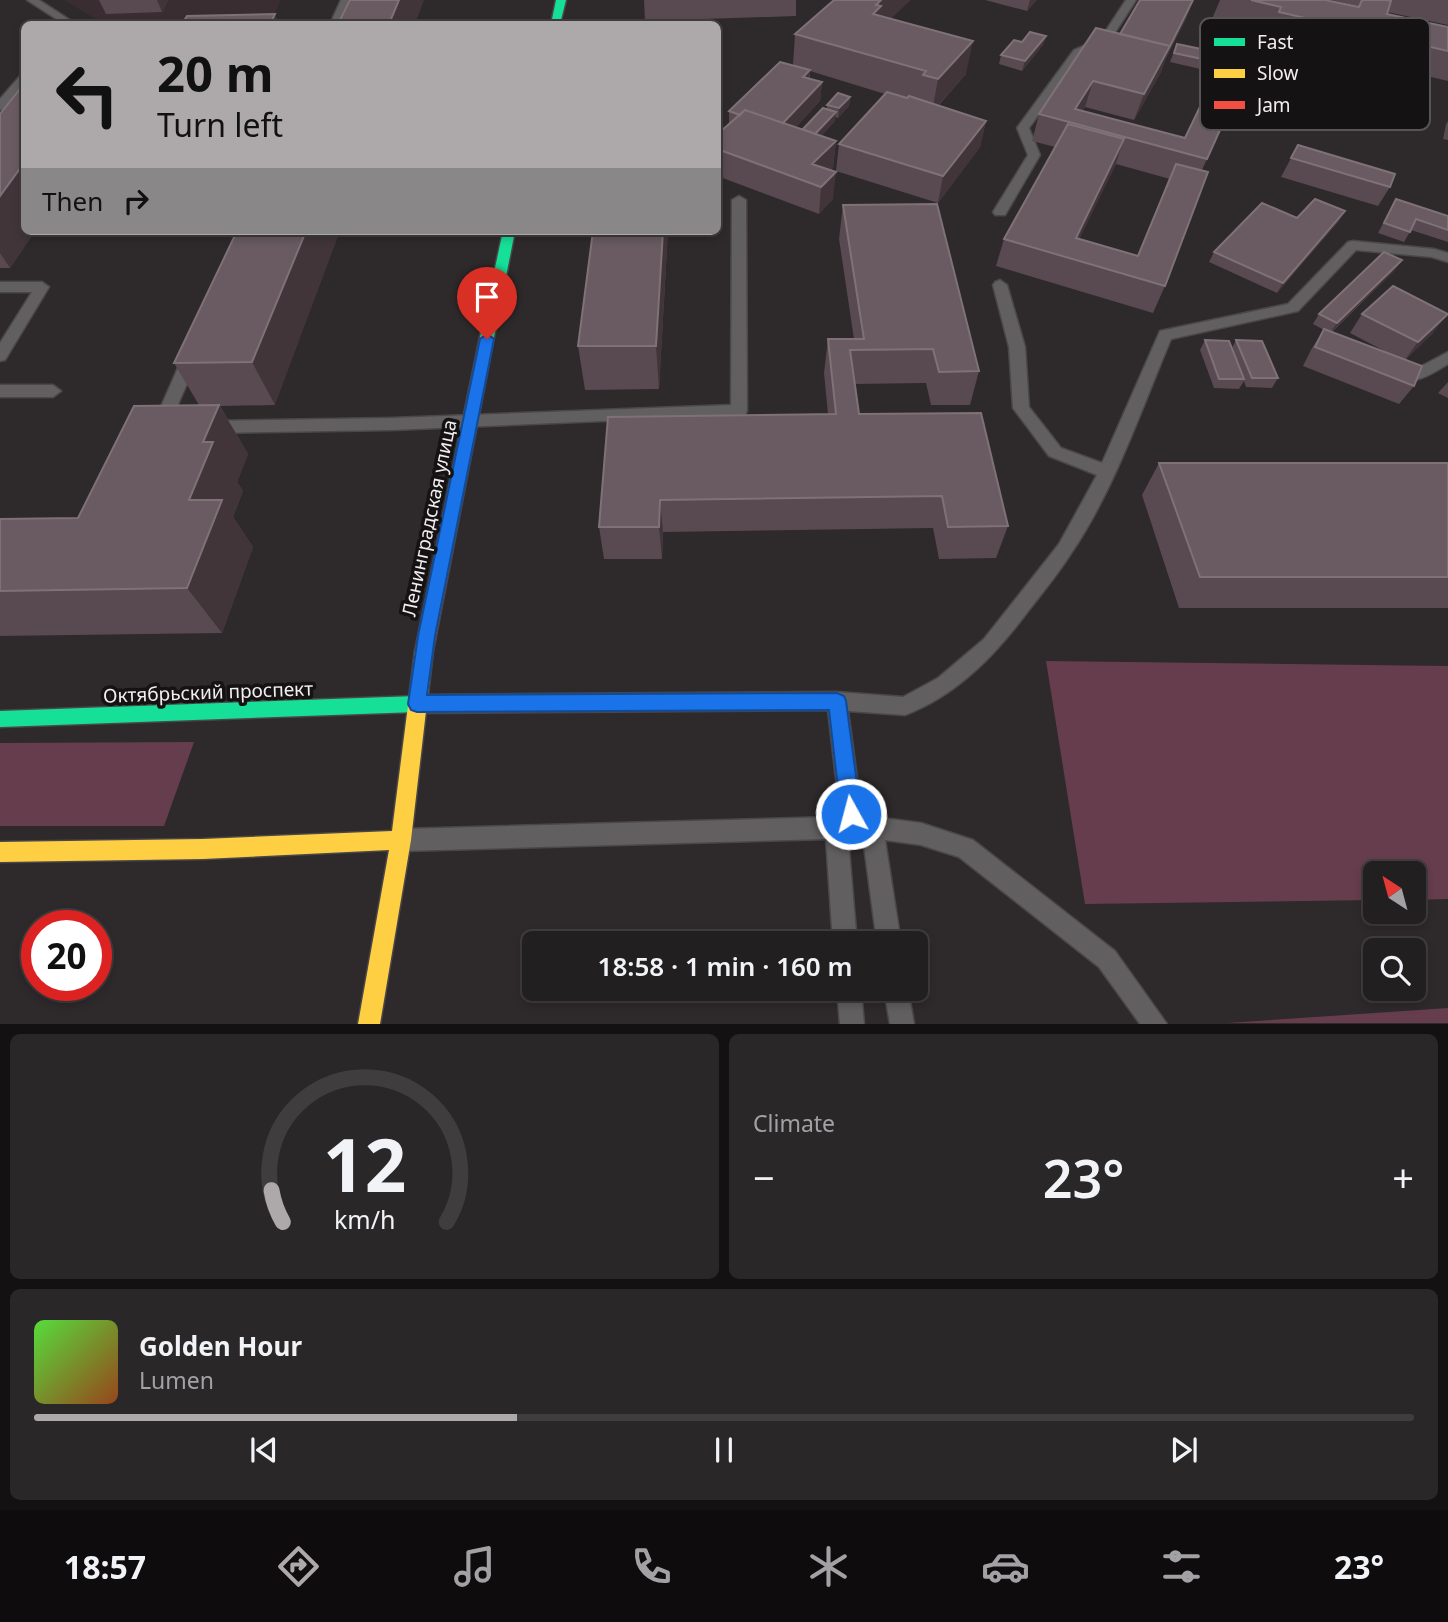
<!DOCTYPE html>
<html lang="en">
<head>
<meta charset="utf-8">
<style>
  body { margin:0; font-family:"Noto Sans",sans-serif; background:#2a2729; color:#f1f3f6; height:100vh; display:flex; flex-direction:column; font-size:26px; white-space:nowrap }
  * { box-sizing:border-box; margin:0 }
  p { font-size:23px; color:#a2a2a5 }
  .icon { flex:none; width:38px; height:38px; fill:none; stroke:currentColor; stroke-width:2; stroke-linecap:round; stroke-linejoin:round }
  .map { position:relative; height:1024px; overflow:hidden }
  .details { display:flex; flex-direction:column; gap:10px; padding:10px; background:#131112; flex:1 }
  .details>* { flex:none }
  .guide { position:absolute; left:21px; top:21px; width:700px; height:214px; border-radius:10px; box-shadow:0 4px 10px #0003,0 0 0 2px #3f3d3e; background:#ada9aa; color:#111; overflow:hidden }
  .needle { width:46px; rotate:324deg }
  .controls { position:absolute; left:1363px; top:861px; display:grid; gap:14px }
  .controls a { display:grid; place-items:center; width:63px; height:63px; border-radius:10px; background:#221f20; box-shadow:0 4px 10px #0003,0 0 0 2px #3f3d3e; font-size:35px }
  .speed { position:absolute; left:21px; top:910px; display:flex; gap:14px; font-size:35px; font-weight:700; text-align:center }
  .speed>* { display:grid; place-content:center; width:91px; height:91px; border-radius:50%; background:#221f20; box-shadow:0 4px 10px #0003,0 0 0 2px #3f3d3e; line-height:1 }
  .speed .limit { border:10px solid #d22; background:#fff; color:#111 }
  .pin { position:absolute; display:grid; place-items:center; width:60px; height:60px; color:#fff; margin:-72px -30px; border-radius:50% 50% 50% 0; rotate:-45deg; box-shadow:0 0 7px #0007 }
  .pin .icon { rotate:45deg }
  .me { position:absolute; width:77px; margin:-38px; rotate:353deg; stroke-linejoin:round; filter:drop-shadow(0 0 5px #0008) }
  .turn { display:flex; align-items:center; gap:24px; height:147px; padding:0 21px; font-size:32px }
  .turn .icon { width:91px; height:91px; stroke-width:2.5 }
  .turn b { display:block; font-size:49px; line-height:60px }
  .then { display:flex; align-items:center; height:66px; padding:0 21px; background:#0003; gap:14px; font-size:26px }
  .big { font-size:52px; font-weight:600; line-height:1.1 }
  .details .card { flex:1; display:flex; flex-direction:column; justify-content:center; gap:10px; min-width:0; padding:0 24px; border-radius:10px; background:#2a2729 }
  .details .dial { align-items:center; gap:0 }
  .dial svg { height:182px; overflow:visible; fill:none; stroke:#3f3d3e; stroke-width:7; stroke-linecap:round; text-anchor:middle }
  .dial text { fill:#f1f3f6; stroke:none }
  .song { display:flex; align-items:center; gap:21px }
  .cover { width:84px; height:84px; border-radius:10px; background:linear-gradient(135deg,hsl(110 70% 55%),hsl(20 70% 35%)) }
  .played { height:7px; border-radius:4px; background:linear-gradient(90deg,#ada9aa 35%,#3f3d3e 35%) }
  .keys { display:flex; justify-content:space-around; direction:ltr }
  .heat { display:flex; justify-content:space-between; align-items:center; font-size:38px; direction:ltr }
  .details .tiles { flex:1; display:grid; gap:10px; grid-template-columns:1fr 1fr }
  .card:last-child { grid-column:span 2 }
  .trip { position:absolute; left:522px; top:931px; width:406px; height:70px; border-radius:10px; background:#221f20; box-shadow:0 4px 10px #0003,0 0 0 2px #3f3d3e; font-weight:600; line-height:70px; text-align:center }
  .menu { display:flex; height:112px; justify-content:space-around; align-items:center; background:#0e0c0d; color:#a2a2a5 }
  .menu .icon { width:49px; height:49px }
  .menu .active { color:#ada9aa }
  .menu b { font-size:32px; color:#f1f3f6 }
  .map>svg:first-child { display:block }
  .built { fill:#3a2d32 }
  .green { fill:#653d4d }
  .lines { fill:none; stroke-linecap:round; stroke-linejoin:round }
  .lane-casing { stroke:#4a4748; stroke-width:3 }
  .fast-casing { stroke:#4a4748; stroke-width:3 }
  .slow-casing { stroke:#4a4748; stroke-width:3 }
  .jam-casing { stroke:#4a4748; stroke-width:3 }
  .lane { fill:#615f60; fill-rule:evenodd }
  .fast { fill:#16e098; fill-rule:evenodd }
  .slow { fill:#ffcf43; fill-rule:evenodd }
  .jam { fill:#f24e42; fill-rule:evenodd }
  .wall { fill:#594950; fill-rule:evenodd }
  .shaded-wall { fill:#41353a }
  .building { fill:#695b61; stroke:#7e7277; stroke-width:2 }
  .route { fill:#1a73e8; stroke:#114b97; stroke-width:2 }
  .labels { text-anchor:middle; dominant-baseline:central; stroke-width:7; stroke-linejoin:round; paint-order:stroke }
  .street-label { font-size:19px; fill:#f2eeef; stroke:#151213 }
  .key { fill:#151213; stroke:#575455; stroke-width:2 }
  .key-label { font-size:19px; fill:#f2eeef }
</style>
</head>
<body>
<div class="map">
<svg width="1448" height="1024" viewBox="0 0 1448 1024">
  <rect width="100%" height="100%" fill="#2e292b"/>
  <!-- built -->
  <path class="built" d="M 64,0 L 281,0 L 271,21 L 99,21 Z"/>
  <!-- green -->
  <path class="green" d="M 1046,661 L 1448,666 L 1448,899 L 1414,900 L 1414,873 L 1376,873 L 1375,900 L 1085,904 Z
    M 194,742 L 164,826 L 0,826 L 0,743 Z
    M 1448,1008 L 1448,1023 L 1227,1023 Z"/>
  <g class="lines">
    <!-- lane casing -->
    <g class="lane-casing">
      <path id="lane" d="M 27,0 L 39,0 L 76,24 L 64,24 Z
        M 341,0 L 351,0 L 340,24 L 330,24 Z
        M 1126,0 L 1136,0 L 1109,42 L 1082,54 L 1029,128 L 1040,155 L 1005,215 L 995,215 L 993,212 L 1028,155 L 1017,128 L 1074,50 L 1101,38 Z
        M 24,75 L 24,85 L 4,109 L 0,110 L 0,99 L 20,76 Z
        M 739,196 L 746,200 L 747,411 L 745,415 L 392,430 L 208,433 L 200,427 L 208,421 L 392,418 L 731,405 L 732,200 Z
        M 1353,241 L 1434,249 L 1448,253 L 1448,262 L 1432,257 L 1356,250 L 1298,311 L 1171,339 C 1141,410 1114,491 1070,555 C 1058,574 1043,592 1029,610 C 996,654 958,695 905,715 L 848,711 L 861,808 L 875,817 L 921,823 L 973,840 L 1115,951 L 1167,1024 L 1140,1024 L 1099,967 L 959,857 L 921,845 L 885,840 L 901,943 L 877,943 L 863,838 L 848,838 L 857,943 L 833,943 L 826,839 L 403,851 L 395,848 L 392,840 L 395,832 L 403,829 L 832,817 L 840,812 L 828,710 L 417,713 L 410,710 L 407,704 L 410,698 L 417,695 L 837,692 L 903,697 L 938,678 L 984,639 L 1059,544 L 1097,475 L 1049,456 L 1013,408 L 1009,347 L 993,285 L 995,282 L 1000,280 L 1007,285 L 1025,347 L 1029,407 L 1061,448 L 1102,463 L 1160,331 L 1288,304 L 1348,242 Z
        M 0,282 L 42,282 L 49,287 L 5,360 L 0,361 L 0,343 L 32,292 L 0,292 Z
        M 192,349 L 200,354 L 169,425 L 167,429 L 155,429 L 153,425 L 184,354 Z
        M 1448,352 L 1448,364 C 1430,375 1408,391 1390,370 L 1398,365 L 1414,370 Z
        M 0,385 L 53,385 L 61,391 L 53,397 L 0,397 Z
        M 837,989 L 861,989 L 864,1024 L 840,1024 Z
        M 884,989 L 908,989 L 914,1024 L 890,1024 Z"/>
    </g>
    <!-- fast casing -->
    <g class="fast-casing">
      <path id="fast" d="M 556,0 L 566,0 L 560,24 L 551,24 Z
        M 503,231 L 515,231 L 494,337 L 487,342 L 480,337 Z
        M 417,696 L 423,698 L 426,704 L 423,710 L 417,712 L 0,727 L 0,711 Z"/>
    </g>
    <!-- slow casing -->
    <g class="slow-casing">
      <path id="slow" d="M 424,643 L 430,646 L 433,651 L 411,840 L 380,1024 L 358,1024 L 389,850 L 203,859 L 0,862 L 0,842 L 203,839 L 392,831 L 415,651 L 418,646 Z"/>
    </g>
    <!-- jam casing -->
    <g class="jam-casing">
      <path id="jam" d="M 487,332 L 494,337 L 433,651 L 430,656 L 424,659 L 418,656 L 415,651 L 480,337 Z"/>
    </g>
    <!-- lane -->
    <use href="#lane" class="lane"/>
    <!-- fast -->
    <use href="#fast" class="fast"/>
    <!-- slow -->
    <use href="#slow" class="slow"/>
    <!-- jam -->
    <use href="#jam" class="jam"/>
  </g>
  <!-- wall -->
  <path class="wall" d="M 99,0 L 168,0 L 162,12 L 106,14 Z
    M 644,0 L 796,0 L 796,16 L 645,21 Z
    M 985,0 L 1037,0 L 1027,11 Z
    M 1220,0 L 1325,0 L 1358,7 L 1358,6 L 1331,0 L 1448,0 L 1448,25 L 1387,12 L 1387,14 L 1448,27 L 1448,81 L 1267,38 L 1270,33 L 1212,19 Z
    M 1187,17 L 1165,60 L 1161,72 L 1134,120 L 1085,107 L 1082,111 L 1185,138 L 1232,57 L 1248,35 L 1271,52 L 1256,73 L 1247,71 L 1202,170 L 1165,286 L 1153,313 L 996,266 L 1004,239 L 1055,147 L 1032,141 L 1039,114 L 1120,34 ZM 1116,164 L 1170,179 L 1138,256 L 1079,239 Z
    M 891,19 L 966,74 L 939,105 L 986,121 L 980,147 L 938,203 L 836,171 L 839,144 L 885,94 L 810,71 L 810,79 L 822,82 L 820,101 L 796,127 L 803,129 L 827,109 L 827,105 L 850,97 L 849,106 L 838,118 L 835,117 L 835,121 L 821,136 L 836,141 L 833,168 L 830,170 L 833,199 L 819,214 L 720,177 L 720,132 L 729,125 L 729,111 L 793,65 L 795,34 Z
    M 1046,36 L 1043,45 L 1022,71 L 999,64 L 1001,55 L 1022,42 Z
    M 1177,44 L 1216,52 L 1209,71 L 1170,62 Z
    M 0,114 L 24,231 L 35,231 L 10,268 L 0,268 Z
    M 1448,121 L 1448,140 L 1443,139 L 1446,124 Z
    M 1298,145 L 1390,187 L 1378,206 L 1281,177 Z
    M 1396,199 L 1448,216 L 1448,242 L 1411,230 L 1404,242 L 1378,233 Z
    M 843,205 L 979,371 L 970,405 L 931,405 L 926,383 L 855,384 L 859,414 L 1008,526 L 996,558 L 939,559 L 933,528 L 663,532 L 662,559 L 604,559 L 599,527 L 828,414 L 824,373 L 828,339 L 854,339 L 839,239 Z
    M 1297,218 L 1339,221 L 1277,293 L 1209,262 L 1214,252 Z
    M 237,231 L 275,405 L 220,406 L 248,454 L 237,482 L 243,491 L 233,517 L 253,547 L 222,633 L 0,636 L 0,519 L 78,518 L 199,405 L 174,363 Z
    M 668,231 L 659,389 L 585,390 L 578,346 Z
    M 1395,270 L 1332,332 L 1390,354 L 1350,333 L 1362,314 L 1433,333 L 1405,360 L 1414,386 L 1399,404 L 1303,366 L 1312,348 L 1324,330 L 1313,324 L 1319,314 Z
    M 1205,340 L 1232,348 L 1236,340 L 1278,378 L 1272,388 L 1246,387 L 1244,381 L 1239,389 L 1214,388 L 1200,350 Z
    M 1448,382 L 1448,398 L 1438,393 Z
    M 1159,463 L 1448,463 L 1448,608 L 1179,608 L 1142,495 Z"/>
  <!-- shaded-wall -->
  <path class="shaded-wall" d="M 157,0 L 168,0 L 162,12 Z
    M 399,0 L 424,0 L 415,24 L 389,24 Z
    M 881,0 L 911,0 L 878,31 L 873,14 L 876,5 Z
    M 1030,0 L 1037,0 L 1027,11 Z
    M 1193,0 L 1187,17 L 1165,60 L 1161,72 L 1134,120 L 1144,94 Z
    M 275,14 L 279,24 L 270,24 Z
    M 1046,36 L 1043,45 L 1022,71 L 1025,61 Z
    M 973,41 L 966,74 L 932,112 L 938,79 Z
    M 1275,43 L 1271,52 L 1256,73 L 1260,64 Z
    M 810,70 L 809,88 L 803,77 Z
    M 1093,81 L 1085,107 L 1075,123 L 1075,109 Z
    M 822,82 L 820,101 L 779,145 L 780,126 Z
    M 850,97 L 849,106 L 838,118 L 839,108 Z
    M 836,112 L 835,121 L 813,145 L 814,135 Z
    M 986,121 L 980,147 L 938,203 L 943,176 Z
    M 1124,139 L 1115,166 L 1070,258 L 1076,238 Z
    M 836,141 L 833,168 L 816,185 L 812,164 Z
    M 24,163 L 24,231 L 35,231 L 10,268 L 0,253 L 0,196 Z
    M 836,172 L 833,199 L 819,214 L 821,187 Z
    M 1345,211 L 1339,221 L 1277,293 L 1283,283 Z
    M 306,231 L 340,231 L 275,405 L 252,362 Z
    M 663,231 L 668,231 L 659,389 L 656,346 Z
    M 1402,260 L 1395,270 L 1330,333 L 1337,323 Z
    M 1448,314 L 1433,333 L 1404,361 L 1418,342 Z
    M 219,405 L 248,454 L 237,482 L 243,491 L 233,517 L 253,547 L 222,633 L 187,588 L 189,500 L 203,442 Z
    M 660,500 L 663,532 L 662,559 L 659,527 Z"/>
  <!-- building -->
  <path class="building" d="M 350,0 L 399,0 L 389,24 L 338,24 Z
    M 834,0 L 881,0 L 876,5 L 881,6 L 873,14 L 973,41 L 938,79 L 923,75 L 926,71 L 795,34 Z
    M 1140,0 L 1193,0 L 1170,46 L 1120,34 Z
    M 1251,0 L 1325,0 L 1359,7 L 1362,0 L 1386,0 L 1391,1 L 1387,14 L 1448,27 L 1448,51 L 1279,12 L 1281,7 Z
    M 275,14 L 270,24 L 182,24 L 187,16 Z
    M 1096,28 L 1170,46 L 1144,94 L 1093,81 L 1075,109 L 1185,138 L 1225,55 L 1251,61 L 1207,159 L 1039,114 Z
    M 1030,32 L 1046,36 L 1025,61 L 1001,55 L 1014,40 L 1022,42 Z
    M 1177,44 L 1216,52 L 1212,61 L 1174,53 Z
    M 780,62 L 810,70 L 803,77 L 822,82 L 783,123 L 745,110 L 740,115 L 729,111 Z
    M 24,84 L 24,163 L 0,196 L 0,114 Z
    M 887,92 L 907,98 L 909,96 L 986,121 L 943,176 L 839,144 Z
    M 838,93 L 850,97 L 839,108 L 827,105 Z
    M 823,108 L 836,112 L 815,134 L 803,129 Z
    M 745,110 L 836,141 L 812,164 L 836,172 L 821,187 L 720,150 L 720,132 Z
    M 1068,124 L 1124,139 L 1076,238 L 1138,256 L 1176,164 L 1208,172 L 1165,286 L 1004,239 Z
    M 1298,145 L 1395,174 L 1390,187 L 1291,158 Z
    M 1315,199 L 1345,211 L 1283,283 L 1214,252 L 1262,203 L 1297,218 Z
    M 1396,199 L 1448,216 L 1448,230 L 1416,219 L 1410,232 L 1384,223 Z
    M 937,204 L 979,371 L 939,372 L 933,349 L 850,350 L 859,414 L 981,413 L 1008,526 L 948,527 L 942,496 L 660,500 L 659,527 L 599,527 L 608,417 L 836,414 L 828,339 L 864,339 L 843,205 Z
    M 237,231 L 306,231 L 252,362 L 174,363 Z
    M 593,231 L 663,231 L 656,346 L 578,346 Z
    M 1384,252 L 1402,260 L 1337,323 L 1319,314 Z
    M 1393,286 L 1448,314 L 1418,342 L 1362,314 Z
    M 1324,329 L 1422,366 L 1414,386 L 1315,347 Z
    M 1205,340 L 1229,341 L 1244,379 L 1219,379 Z
    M 1236,340 L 1262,341 L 1278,378 L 1252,378 Z
    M 219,405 L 203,442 L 213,442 L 189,500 L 222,500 L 187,588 L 0,591 L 0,519 L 78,518 L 134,406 Z
    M 1159,463 L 1448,463 L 1448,577 L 1200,577 Z"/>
  <!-- route -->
  <path class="route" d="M 487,334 L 494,339 L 435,636 L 427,695 L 837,693 L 844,696 L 846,701 L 861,814 L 858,821 L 851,824 L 844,821 L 841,814 L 829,710 L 417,712 L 411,710 L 408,704 L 418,636 L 480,339 Z"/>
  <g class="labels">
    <!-- street labels -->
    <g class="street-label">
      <text transform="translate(429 518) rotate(-78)">Ленинградская улица</text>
      <text transform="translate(208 692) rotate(-2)">Октябрьский проспект</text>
    </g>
  </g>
  <!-- legend -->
  <rect x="1200" y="18" width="230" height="112" rx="10" class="key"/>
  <rect x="1214" y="38" width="31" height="8" fill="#16e098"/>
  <rect x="1214" y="69" width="31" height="9" fill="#ffcf43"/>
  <rect x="1214" y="101" width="31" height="8" fill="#f24e42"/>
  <g class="key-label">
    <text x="1257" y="49">Fast</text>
    <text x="1257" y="80">Slow</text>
    <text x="1257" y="112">Jam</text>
  </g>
</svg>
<div class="controls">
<a><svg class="needle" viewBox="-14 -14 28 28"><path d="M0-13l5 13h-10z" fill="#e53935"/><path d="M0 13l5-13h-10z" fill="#a2a2a5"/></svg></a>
<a><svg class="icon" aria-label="search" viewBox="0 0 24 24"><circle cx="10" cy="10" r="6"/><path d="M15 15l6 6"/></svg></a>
</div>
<div class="speed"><div class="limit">20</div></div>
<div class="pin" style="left:487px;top:339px;background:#d93025"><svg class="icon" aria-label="arrive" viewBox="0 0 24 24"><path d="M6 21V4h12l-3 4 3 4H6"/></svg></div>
<svg class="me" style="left:851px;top:814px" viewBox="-20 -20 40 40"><circle r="17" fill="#1a73e8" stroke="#fff" stroke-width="3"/><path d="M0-11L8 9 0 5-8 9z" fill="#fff"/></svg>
<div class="trip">18:58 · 1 min · 160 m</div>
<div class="guide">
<div class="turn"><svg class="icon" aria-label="left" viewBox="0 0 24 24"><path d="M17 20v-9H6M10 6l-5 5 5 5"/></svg><div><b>20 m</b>Turn left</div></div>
<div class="then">Then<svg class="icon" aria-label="right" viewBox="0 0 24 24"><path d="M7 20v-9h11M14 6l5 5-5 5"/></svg></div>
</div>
</div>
<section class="details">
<div class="tiles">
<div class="card dial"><svg viewBox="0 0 100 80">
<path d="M14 69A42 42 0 1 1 86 69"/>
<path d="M14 69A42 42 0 0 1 9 55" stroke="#ada9aa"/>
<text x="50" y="56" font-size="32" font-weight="700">12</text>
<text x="50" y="72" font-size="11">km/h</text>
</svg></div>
<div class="card"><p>Climate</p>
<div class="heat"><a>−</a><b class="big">23°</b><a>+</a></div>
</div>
<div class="card">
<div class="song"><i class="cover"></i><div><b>Golden Hour</b><p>Lumen</p></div></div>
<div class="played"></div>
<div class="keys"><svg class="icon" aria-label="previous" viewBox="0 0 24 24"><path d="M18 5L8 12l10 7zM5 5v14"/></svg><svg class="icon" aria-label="pause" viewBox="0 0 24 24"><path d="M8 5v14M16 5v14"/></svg><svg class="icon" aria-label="next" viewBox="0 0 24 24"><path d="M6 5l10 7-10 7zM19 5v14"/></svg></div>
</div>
</div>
</section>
<nav class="menu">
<b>18:57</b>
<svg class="icon active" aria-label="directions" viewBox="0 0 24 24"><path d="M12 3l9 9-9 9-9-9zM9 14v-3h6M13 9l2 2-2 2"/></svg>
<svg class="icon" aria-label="music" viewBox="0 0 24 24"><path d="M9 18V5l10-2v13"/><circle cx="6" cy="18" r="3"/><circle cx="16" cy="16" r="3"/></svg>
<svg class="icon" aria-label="phone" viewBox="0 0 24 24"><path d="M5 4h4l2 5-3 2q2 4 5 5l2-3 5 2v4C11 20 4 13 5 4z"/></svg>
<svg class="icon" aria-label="climate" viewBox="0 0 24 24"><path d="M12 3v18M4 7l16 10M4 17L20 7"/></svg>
<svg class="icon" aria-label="car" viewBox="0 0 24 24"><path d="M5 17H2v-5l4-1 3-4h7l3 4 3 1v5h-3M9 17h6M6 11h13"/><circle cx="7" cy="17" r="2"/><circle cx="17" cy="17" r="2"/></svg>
<svg class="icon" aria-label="filters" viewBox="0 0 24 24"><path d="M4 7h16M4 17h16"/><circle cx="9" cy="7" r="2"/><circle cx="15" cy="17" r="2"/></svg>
<b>23°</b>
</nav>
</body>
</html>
